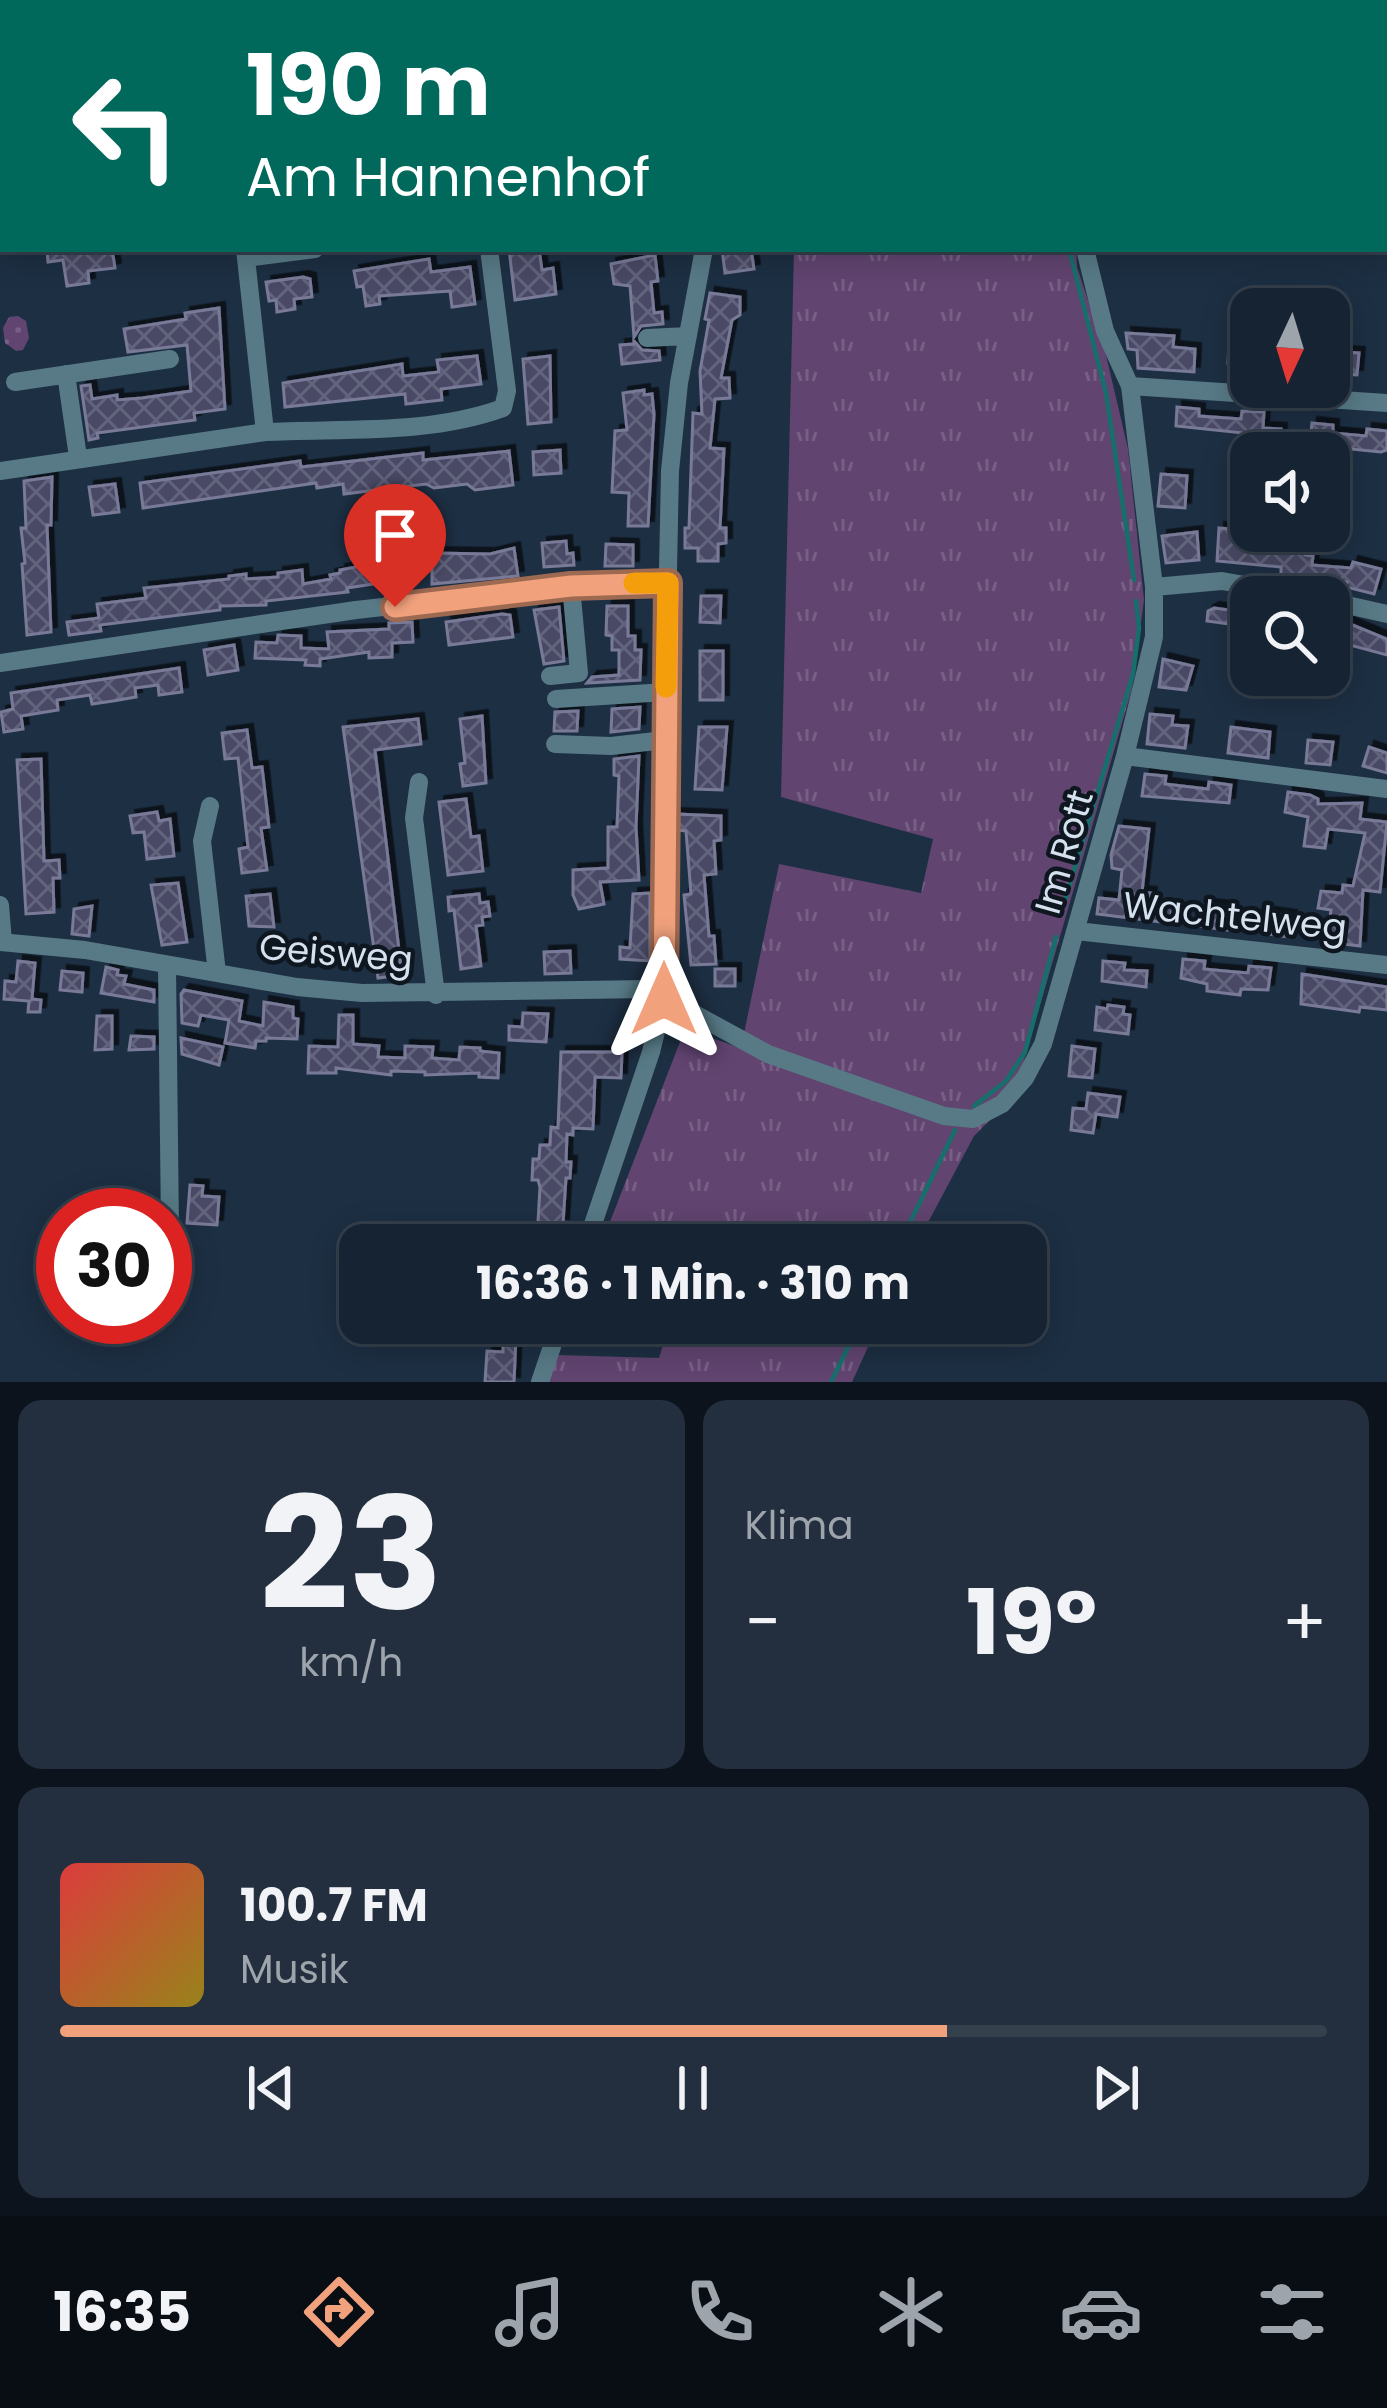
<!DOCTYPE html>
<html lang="de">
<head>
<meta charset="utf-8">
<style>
  body { margin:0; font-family:Poppins,sans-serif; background:#232f3e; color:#f1f3f6; height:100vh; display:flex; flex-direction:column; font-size:45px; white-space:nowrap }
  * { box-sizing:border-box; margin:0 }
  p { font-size:39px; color:#9ea4ac }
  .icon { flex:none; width:66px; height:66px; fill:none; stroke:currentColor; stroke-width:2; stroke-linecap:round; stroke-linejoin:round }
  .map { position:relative; height:1382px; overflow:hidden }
  .side { display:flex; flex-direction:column; gap:18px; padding:18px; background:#0c131c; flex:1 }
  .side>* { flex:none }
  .top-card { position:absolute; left:0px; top:0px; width:1389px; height:252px; box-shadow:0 6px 30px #0003,0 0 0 3px #35404d; background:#00695c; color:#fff; overflow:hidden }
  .needle { width:78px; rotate:184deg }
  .controls { position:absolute; left:1230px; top:288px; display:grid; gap:24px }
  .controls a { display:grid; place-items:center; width:120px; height:120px; border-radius:24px; background:#162332; box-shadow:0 6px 30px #0003,0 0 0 3px #35404d; font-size:60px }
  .speed { position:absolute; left:36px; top:1188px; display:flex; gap:24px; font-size:60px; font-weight:700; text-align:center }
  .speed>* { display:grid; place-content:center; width:156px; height:156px; border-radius:50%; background:#162332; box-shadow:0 6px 30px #0003,0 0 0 3px #35404d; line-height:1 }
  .speed .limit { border:18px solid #d22; background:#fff; color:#111 }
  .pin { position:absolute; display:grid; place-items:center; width:102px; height:102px; color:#fff; margin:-123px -51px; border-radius:50% 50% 50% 0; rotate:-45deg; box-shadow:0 0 12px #0007 }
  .pin .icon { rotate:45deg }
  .me { position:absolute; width:132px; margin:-66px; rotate:0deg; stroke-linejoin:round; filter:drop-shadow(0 0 9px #0008) }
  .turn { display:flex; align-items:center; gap:42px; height:252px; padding:0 48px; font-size:54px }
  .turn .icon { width:156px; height:156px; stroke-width:2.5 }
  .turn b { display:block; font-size:84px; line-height:102px }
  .big { font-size:90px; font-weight:700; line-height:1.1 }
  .side .tile { flex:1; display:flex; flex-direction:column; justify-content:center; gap:18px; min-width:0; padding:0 42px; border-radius:24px; background:#232f3e }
  .side .dial { align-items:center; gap:0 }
  .dial b { font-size:156px; line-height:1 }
  .song { display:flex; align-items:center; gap:36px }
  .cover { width:144px; height:144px; border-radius:18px; background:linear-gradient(135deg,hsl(0 70% 55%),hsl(50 70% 35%)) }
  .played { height:12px; border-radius:6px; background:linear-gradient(90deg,#f1a17c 70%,#35404d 70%) }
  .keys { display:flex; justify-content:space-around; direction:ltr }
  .heat { display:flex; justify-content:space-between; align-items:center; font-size:66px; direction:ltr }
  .side .tiles { flex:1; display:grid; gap:18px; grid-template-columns:1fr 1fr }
  .tile:last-child { grid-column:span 2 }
  .trip { position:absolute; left:339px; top:1224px; width:708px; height:120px; border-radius:24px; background:#162332; box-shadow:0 6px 30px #0003,0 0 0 3px #35404d; font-weight:700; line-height:120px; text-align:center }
  .menu { display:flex; height:192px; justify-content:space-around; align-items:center; background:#090e14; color:#9ea4ac }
  .menu .icon { width:84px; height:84px }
  .menu .selected { color:#f1a17c }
  .menu b { font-size:54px; color:#f1f3f6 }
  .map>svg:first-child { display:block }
  .grass { fill:url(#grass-tufts) }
  .park { fill:url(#park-dots) }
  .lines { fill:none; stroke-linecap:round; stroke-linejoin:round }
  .stream { stroke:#176f6c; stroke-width:4.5 }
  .building { fill:url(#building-cross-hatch); stroke:#797a98; stroke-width:3; filter:url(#shadow) }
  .minor { stroke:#577a86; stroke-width:18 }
  .route-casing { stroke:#9d6951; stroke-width:30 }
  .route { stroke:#f1a17c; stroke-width:21 }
  .slow { stroke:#f59e0b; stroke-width:21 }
  .labels { text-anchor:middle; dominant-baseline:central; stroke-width:9; stroke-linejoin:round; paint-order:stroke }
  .street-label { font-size:36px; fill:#d5e1ee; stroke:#0e1620 }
</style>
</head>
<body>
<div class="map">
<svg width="1387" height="1382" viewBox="0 0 1387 1382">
  <defs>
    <pattern id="grass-tufts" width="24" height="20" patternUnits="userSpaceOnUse" patternTransform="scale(3)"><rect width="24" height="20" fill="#614470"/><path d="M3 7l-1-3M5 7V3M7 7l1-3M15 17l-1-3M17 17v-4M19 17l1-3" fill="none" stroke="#775f85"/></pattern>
    <pattern id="park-dots" width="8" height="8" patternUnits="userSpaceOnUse" patternTransform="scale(3)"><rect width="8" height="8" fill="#614470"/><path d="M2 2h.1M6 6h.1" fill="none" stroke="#775f85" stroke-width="1.8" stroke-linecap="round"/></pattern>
    <pattern id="building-cross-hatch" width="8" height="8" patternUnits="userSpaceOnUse" patternTransform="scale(3)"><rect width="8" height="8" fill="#494a65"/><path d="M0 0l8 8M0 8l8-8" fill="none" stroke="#62647b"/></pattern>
    <filter id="shadow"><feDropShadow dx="5.5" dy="-5.5" stdDeviation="0" flood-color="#0009"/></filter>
  </defs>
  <rect width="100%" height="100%" fill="#1d2f43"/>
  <!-- grass -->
  <path class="grass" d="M 830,0 L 1018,0 L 1019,3 L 830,3 Z
    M 1076,249 L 1077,267 L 1106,355 L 1128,449 L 1144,600 L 1132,689 L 1022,1067 L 990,1120 L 974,1136 L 916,1245 L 601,1245 L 685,1029 L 741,1048 L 779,864 L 921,893 L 933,839 L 781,797 L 794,250 Z
    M 670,1323 L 879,1323 L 852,1382 L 548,1382 L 557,1355 L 659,1358 Z"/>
  <!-- park -->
  <path class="park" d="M 18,316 L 26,321 L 29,338 L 23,350 L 16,351 L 5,343 L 3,328 L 9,317 Z"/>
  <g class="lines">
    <!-- stream -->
    <path class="stream" d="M 1002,0 L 1003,3
      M 1069,249 L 1106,393 L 1134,580
      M 1061,914 L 1133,674 L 1139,628 L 1136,601
      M 974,1106 L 1006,1081 L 1025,1052 L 1056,937
      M 899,1245 L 955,1130
      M 831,1382 L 860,1323"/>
  </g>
  <!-- building -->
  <path class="building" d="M 47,249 L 112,249 L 115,268 L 88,271 L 89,283 L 67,286 L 63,260 L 48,262 Z
    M 509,249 L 539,249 L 542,270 L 553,268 L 556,294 L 515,300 Z
    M 722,249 L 751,249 L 754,269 L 725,273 Z
    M 655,255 L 658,281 L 651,282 L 654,313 L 662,312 L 663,324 L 641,326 L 634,337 L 630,286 L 614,284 L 611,264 Z
    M 429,259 L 431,272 L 470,267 L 475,304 L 452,307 L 450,291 L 379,296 L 380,304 L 366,306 L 363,286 L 357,287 L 354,271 Z
    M 303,277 L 310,279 L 312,297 L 294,299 L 295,309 L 277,312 L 276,300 L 269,301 L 266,282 Z
    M 710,293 L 740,297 L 740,315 L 732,320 L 721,378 L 729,378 L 730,398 L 715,399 L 710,448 L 724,449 L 720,528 L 726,528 L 726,543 L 718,544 L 718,561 L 698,561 L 698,548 L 685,548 L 685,528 L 689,528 L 693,413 L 702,414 L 700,371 L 709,320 L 705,319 Z
    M 219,308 L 225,409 L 194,413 L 195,420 L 97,433 L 98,438 L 89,440 L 81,386 L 90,385 L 92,399 L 117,395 L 117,400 L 142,398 L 191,391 L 187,345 L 128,352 L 124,329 L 186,319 L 185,313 Z
    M 1126,333 L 1174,336 L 1173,347 L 1195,349 L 1194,372 L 1138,368 L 1137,350 L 1128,349 Z
    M 634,341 L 642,350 L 659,351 L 660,360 L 622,364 L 620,345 L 634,344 Z
    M 1229,343 L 1251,344 L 1251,364 L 1228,363 Z
    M 1329,351 L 1359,353 L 1357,375 L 1329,373 Z
    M 477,356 L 481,384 L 441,389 L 442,400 L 406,404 L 405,394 L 285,407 L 283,383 L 402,364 L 403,376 L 439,372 L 437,360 Z
    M 550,356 L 551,422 L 528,424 L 523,359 Z
    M 644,390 L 644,395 L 652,394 L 654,414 L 648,526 L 628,526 L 629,493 L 612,492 L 615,431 L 627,430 L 623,393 Z
    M 1177,407 L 1199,409 L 1199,416 L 1241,419 L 1242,411 L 1264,412 L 1263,428 L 1281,429 L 1280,447 L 1252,446 L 1253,434 L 1176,426 Z
    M 1312,423 L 1333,425 L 1333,433 L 1366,436 L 1367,429 L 1387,431 L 1387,450 L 1381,452 L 1320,446 L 1320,443 L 1310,442 Z
    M 560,450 L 561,473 L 534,475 L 533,452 Z
    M 509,451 L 513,485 L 475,490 L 467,484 L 434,488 L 426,484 L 344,494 L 343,484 L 317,488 L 316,483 L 143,508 L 140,483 L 300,461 L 301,467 L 423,453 L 423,460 Z
    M 1161,474 L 1187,476 L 1185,508 L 1158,506 Z
    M 52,477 L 51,525 L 47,525 L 51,632 L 27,635 L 22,564 L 25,563 L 21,528 L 26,528 L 24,481 Z
    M 115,484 L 119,512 L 93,515 L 89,487 Z
    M 1219,528 L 1242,530 L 1242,539 L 1306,544 L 1305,555 L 1313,556 L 1312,565 L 1351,568 L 1353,562 L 1381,569 L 1374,594 L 1346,587 L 1347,582 L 1290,577 L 1281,574 L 1281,567 L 1217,561 Z
    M 1197,532 L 1199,560 L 1166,563 L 1162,536 Z
    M 566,541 L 567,554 L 573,553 L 574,565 L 544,567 L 542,543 Z
    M 606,544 L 633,545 L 633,566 L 605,566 Z
    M 514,548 L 518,576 L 432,584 L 432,553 L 490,554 Z
    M 408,557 L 411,583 L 380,587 L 380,583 L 347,588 L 348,592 L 266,601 L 266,605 L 220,606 L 220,610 L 100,625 L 101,631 L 69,635 L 67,622 L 99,618 L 97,604 L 146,598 L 144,588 L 229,579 L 229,576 L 246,574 L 246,579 L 278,577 L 278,573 L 302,570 L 303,584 L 331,579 L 330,575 L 340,573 L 340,570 Z
    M 701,596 L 721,596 L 720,623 L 700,622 Z
    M 607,606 L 628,606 L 628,636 L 635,636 L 635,650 L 641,650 L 640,680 L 587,683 L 592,677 L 619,675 L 619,650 L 612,650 L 612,636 L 606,635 Z
    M 559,607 L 564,661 L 544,664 L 534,610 Z
    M 1214,608 L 1251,613 L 1251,627 L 1207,621 L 1208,611 Z
    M 502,614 L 510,615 L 513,637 L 449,645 L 446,622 Z
    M 1338,619 L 1387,639 L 1387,655 L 1346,644 L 1347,640 L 1333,636 Z
    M 412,622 L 413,642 L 392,643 L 392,657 L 369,658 L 369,652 L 320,659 L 320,666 L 305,665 L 306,660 L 255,658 L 256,642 L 277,643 L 278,635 L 301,636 L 301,648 L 329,649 L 327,632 L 389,629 L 389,623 Z
    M 234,645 L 238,670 L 208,675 L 204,650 Z
    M 700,651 L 723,651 L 723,700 L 700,700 Z
    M 1163,659 L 1193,666 L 1186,690 L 1159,687 Z
    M 179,668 L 182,692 L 159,695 L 158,685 L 135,688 L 136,697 L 113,701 L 92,704 L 90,695 L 57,700 L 58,710 L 21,716 L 23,729 L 4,732 L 1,712 L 13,709 L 11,693 Z
    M 640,707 L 639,729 L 611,732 L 612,709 Z
    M 578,711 L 577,731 L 554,731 L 555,712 Z
    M 1150,714 L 1173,716 L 1172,725 L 1188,726 L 1185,748 L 1147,744 Z
    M 482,716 L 486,783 L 463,786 L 460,764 L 465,763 L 460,719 Z
    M 418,719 L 421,744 L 375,750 L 402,975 L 378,978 L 343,727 Z
    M 699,727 L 727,727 L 722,790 L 695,789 Z
    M 1231,727 L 1270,732 L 1268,758 L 1228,753 Z
    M 247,730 L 252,768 L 262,767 L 269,827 L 261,828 L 267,870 L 242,873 L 239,849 L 248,847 L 238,758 L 225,759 L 222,733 Z
    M 1308,740 L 1333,742 L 1330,765 L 1306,763 Z
    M 1369,747 L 1387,753 L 1387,773 L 1363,766 Z
    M 639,756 L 636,827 L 639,880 L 600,882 L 604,904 L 579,909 L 573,895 L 573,870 L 608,868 L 608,827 L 617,827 L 619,776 L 614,775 L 614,759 Z
    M 41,759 L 44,861 L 59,860 L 60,878 L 53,878 L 54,912 L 26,914 L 17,760 Z
    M 1145,774 L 1166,776 L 1165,784 L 1208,789 L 1209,782 L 1231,785 L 1229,803 L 1142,796 Z
    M 1288,792 L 1310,795 L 1318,799 L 1318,804 L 1362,803 L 1360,819 L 1387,822 L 1380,892 L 1363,890 L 1360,946 L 1327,942 L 1331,910 L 1318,908 L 1321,891 L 1342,893 L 1343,885 L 1353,886 L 1365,833 L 1328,829 L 1325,848 L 1304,846 L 1308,817 L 1285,812 Z
    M 466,799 L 471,837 L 479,836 L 483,871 L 448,875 L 439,802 Z
    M 157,812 L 159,821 L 170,819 L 174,856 L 147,859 L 144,832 L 133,833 L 130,816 Z
    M 676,814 L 721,816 L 721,840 L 714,841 L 716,874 L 704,875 L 709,936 L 714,936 L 716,964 L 691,965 L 684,895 L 691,894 L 686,831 L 677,830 Z
    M 1119,826 L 1149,829 L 1142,892 L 1151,893 L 1150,905 L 1172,908 L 1170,923 L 1097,914 L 1099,898 L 1119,900 L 1122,870 L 1112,868 L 1111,855 Z
    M 178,883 L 187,942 L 162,945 L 151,885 Z
    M 650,893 L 650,961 L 620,959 L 620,947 L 630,948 L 633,894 Z
    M 270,894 L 274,927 L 249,926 L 246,896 Z
    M 479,894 L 480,903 L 488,902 L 490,916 L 482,917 L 483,925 L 476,926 L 481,966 L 461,969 L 454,910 L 449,911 L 448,897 Z
    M 1200,904 L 1229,907 L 1227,930 L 1198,926 Z
    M 92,906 L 89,936 L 72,934 L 74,909 Z
    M 1270,913 L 1291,916 L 1289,937 L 1268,934 Z
    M 570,951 L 571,973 L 545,974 L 544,952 Z
    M 1183,959 L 1205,961 L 1204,969 L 1225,971 L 1248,973 L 1249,966 L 1271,968 L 1268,990 L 1241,989 L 1240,995 L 1207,991 L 1207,984 L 1181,978 Z
    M 18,961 L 35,963 L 32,999 L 41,1000 L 40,1012 L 28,1012 L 29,1001 L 4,999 L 5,981 L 16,982 Z
    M 1103,961 L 1125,963 L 1124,970 L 1147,971 L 1146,987 L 1102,981 Z
    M 106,967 L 118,970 L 117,975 L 126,976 L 124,984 L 154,990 L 154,1002 L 101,993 Z
    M 715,969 L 735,969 L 735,986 L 715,986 Z
    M 62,971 L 83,973 L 82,992 L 60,990 Z
    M 1302,974 L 1387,987 L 1387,1010 L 1360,1007 L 1359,1012 L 1301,1004 Z
    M 184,990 L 242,1001 L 239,1021 L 263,1026 L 264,1002 L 293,1007 L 293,1018 L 298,1019 L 297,1039 L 266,1038 L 266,1041 L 256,1041 L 255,1048 L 225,1043 L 229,1020 L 201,1015 L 198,1026 L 182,1023 L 181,994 Z
    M 1108,1005 L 1124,1007 L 1123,1014 L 1130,1015 L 1128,1034 L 1095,1030 L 1097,1007 L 1107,1009 Z
    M 523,1013 L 548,1014 L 546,1042 L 509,1040 L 509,1026 L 522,1027 Z
    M 339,1015 L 353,1015 L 353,1044 L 379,1046 L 378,1057 L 405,1058 L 405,1046 L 433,1047 L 432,1058 L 459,1060 L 460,1047 L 480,1048 L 480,1051 L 499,1053 L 498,1078 L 479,1077 L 479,1073 L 425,1075 L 425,1072 L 391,1071 L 391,1075 L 336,1068 L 336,1073 L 308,1073 L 309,1046 L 338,1047 Z
    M 97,1016 L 112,1016 L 112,1049 L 95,1050 Z
    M 131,1036 L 154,1037 L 154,1049 L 129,1050 Z
    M 181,1038 L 223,1047 L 219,1065 L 182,1054 Z
    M 1072,1046 L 1095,1049 L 1092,1078 L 1069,1076 Z
    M 561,1052 L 622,1052 L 621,1078 L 595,1077 L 593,1129 L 573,1128 L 573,1135 L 567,1134 L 566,1162 L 571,1162 L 570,1178 L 566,1178 L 563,1224 L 538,1222 L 540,1187 L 538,1180 L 532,1180 L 533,1159 L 539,1159 L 540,1145 L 550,1145 L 551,1127 L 558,1128 Z
    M 1088,1093 L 1120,1097 L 1117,1117 L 1096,1114 L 1093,1133 L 1071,1130 L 1073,1108 L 1086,1109 Z
    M 190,1185 L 203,1186 L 202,1196 L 219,1197 L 217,1225 L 187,1223 Z
    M 504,1323 L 532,1323 L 532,1338 L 516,1337 L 514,1382 L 485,1382 L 487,1351 L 503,1352 Z
    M 590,1323 L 616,1323 L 615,1338 L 589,1337 Z"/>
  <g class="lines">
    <!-- minor -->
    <path class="minor" d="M 205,0 L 206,3
      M 239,0 L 239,3
      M 282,0 L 283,3
      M 436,0 L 437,3
      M 700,0 L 701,3
      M 1024,0 L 1025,3
      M 246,258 L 315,249
      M 647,338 L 688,336
      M 66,374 L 78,457
      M 15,382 L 170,359
      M 1130,386 L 1387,403
      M 265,432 C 343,428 429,435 503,408 L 507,391 L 489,249
      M 0,471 L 265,432 L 245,249
      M 1154,587 L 1222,581 L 1312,597
      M 1329,601 L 1387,614
      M 0,663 L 356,610 L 571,586 L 668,583
      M 550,676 L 579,673 L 571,586
      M 556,699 L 666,692
      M 555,744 L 611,746 L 665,740
      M 1125,756 L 1387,789
      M 419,782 L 414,818 L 436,995
      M 210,806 L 202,841 L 217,973
      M 0,905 L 3,942
      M 1076,931 L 1387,965
      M 0,942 L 85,950 L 297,987 L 362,993 L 649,989 L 768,1054 L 944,1116 L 973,1119 L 1002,1104 L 1025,1078 L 1043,1044 L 1125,756 L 1154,637 L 1154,587 L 1130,386 L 1105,331 L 1085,249
      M 167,965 L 170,1229
      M 586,1245 L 651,1052 L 664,999 L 663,815 L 670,471 L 679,383 L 704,249
      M 540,1382 L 560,1323"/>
  </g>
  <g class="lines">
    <!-- route casing -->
    <g class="route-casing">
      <path id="route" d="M 395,607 L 571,586 L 668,583 L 664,999"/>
    </g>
    <!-- route -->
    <use href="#route" class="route"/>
    <!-- slow -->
    <path class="slow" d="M 634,583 L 668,583 L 666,687"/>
  </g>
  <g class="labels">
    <!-- street labels -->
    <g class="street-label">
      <text transform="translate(1064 852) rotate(-74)">Im Rott</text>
      <text transform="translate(1235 916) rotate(6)">Wachtelweg</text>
      <text transform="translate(336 953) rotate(5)">Geisweg</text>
    </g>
  </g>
</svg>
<div class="controls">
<a><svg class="needle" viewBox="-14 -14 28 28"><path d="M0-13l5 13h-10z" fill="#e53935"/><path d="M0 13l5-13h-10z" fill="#9ea4ac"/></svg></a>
<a><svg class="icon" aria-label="sound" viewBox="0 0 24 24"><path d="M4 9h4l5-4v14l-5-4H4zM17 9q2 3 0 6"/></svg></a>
<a><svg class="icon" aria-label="search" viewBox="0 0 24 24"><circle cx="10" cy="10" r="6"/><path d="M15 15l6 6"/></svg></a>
</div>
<div class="speed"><div class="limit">30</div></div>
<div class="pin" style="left:395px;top:607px;background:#d93025"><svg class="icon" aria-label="arrive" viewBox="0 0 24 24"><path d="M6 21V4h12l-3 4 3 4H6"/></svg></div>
<svg class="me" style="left:664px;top:999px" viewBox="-20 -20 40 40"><path d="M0-17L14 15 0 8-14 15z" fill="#f1a17c" stroke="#fff" stroke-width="4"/></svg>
<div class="trip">16:36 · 1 Min. · 310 m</div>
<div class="top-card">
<div class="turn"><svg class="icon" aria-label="left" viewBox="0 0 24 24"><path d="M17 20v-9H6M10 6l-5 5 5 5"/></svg><div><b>190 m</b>Am Hannenhof</div></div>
</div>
</div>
<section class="side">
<div class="tiles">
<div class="tile dial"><b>23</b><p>km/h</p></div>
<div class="tile"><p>Klima</p>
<div class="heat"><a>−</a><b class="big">19°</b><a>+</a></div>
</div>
<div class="tile">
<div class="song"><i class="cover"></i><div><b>100.7 FM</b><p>Musik</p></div></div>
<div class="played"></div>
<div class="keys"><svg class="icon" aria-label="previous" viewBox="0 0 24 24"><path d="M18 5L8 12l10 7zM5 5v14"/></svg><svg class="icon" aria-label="pause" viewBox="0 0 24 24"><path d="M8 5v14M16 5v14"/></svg><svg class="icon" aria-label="next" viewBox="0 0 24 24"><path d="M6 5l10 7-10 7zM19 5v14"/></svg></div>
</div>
</div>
</section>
<nav class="menu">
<b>16:35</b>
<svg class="icon selected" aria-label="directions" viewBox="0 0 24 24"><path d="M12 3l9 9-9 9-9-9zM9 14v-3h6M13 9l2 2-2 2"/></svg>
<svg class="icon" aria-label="music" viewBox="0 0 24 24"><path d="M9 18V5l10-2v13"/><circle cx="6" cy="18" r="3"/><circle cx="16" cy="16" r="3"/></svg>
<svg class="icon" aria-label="phone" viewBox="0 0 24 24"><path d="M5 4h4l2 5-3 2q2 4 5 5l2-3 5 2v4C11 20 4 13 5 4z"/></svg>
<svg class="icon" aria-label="climate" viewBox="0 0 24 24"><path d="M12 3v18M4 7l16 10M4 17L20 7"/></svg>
<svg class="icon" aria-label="car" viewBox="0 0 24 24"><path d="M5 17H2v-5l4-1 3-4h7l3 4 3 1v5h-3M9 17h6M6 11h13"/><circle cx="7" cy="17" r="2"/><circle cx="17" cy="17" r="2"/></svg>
<svg class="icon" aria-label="filters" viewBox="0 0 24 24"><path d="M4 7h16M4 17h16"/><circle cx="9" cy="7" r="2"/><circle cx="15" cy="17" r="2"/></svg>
</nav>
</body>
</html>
